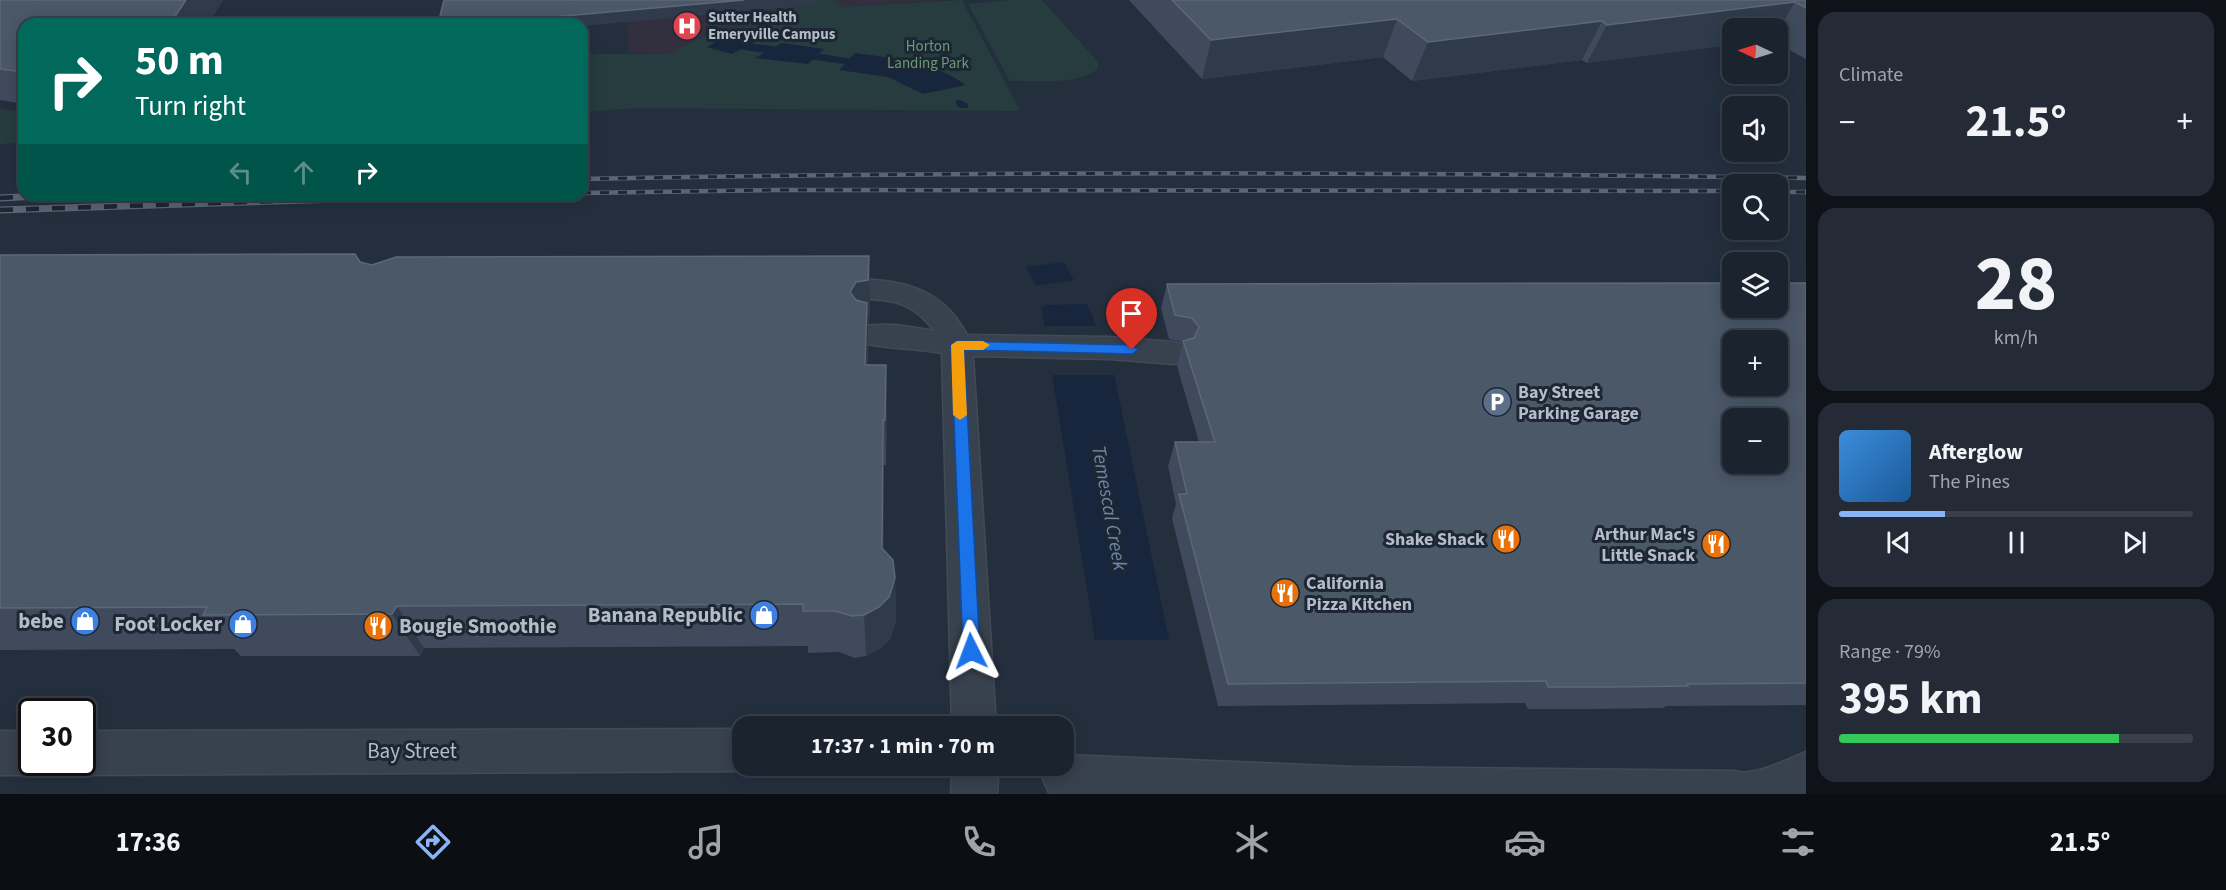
<!DOCTYPE html>
<html lang="en">
<head>
<meta charset="utf-8">
<style>
  body { margin:0; font-family:"Source Sans 3",sans-serif; background:#242b36; color:#f1f3f6; height:100vh; display:flex; flex-direction:column; font-size:22px; white-space:nowrap }
  * { box-sizing:border-box; margin:0 }
  p { font-size:20px; color:#a0a4aa }
  .icon { flex:none; width:33px; height:33px; fill:none; stroke:currentColor; stroke-width:2; stroke-linecap:round; stroke-linejoin:round }
  .map { position:relative; flex:1; overflow:hidden }
  .panel { display:flex; flex-direction:column; gap:12px; padding:12px; background:#0f1319; width:420px }
  .panel>* { flex:none }
  .banner { position:absolute; left:18px; top:18px; width:570px; height:183px; border-radius:18px; box-shadow:0 3px 15px #0003,0 0 0 2px #39404a; background:#00695c; color:#fff; overflow:hidden }
  .needle { width:39px; rotate:274deg }
  .controls { position:absolute; left:1722px; top:18px; display:grid; gap:12px }
  .controls a { display:grid; place-items:center; width:66px; height:66px; border-radius:12px; background:#1b232e; box-shadow:0 3px 15px #0003,0 0 0 2px #39404a; font-size:30px }
  .speed { position:absolute; left:18px; top:698px; display:flex; gap:12px; font-size:30px; font-weight:700; text-align:center }
  .speed>* { display:grid; place-content:center; width:78px; height:78px; border-radius:50%; background:#1b232e; box-shadow:0 3px 15px #0003,0 0 0 2px #39404a; line-height:1 }
  .speed .limit { border:3px solid #111; border-radius:9px; background:#fff; color:#111 }
  .pin { position:absolute; display:grid; place-items:center; width:51px; height:51px; color:#fff; margin:-62px -26px; border-radius:50% 50% 50% 0; rotate:-45deg; box-shadow:0 0 6px #0007 }
  .pin .icon { rotate:45deg }
  .me { position:absolute; width:66px; margin:-33px; rotate:357deg; stroke-linejoin:round; filter:drop-shadow(0 0 4px #0008) }
  .turn { display:flex; align-items:center; gap:21px; height:126px; padding:0 18px; font-size:27px }
  .turn .icon { width:78px; height:78px; stroke-width:2.5 }
  .turn b { display:block; font-size:42px; line-height:51px }
  .lanes { display:flex; align-items:center; height:57px; padding:0 18px; background:#0003; justify-content:center; gap:30px; direction:ltr }
  .lanes .off { opacity:.35 }
  .big { font-size:45px; font-weight:700; line-height:1.1 }
  .panel .card { flex:1; display:flex; flex-direction:column; justify-content:center; gap:9px; min-width:0; padding:0 21px; border-radius:18px; background:#242b36 }
  .panel .dial { align-items:center; gap:0 }
  .dial b { font-size:78px; line-height:1 }
  .song { display:flex; align-items:center; gap:18px }
  .cover { width:72px; height:72px; border-radius:9px; background:linear-gradient(135deg,hsl(210 70% 55%),hsl(210 70% 35%)) }
  .played { height:6px; border-radius:3px; background:linear-gradient(90deg,#8ab4f8 30%,#39404a 30%) }
  .keys { display:flex; justify-content:space-around; direction:ltr }
  .heat { display:flex; justify-content:space-between; align-items:center; font-size:33px; direction:ltr }
  .charge { height:9px; border-radius:4px; background:linear-gradient(90deg,#34c759 79%,#39404a 0) }
  .trip { position:absolute; left:732px; top:716px; width:342px; height:60px; border-radius:18px; background:#1b232e; box-shadow:0 3px 15px #0003,0 0 0 2px #39404a; font-weight:700; line-height:60px; text-align:center }
  .dock { display:flex; height:96px; justify-content:space-around; align-items:center; background:#0b0e12; color:#a0a4aa }
  .dock .icon { width:42px; height:42px }
  .dock .current { color:#8ab4f8 }
  .dock b { font-size:27px; color:#f1f3f6 }
  main { display:flex; flex:1; min-height:0 }
  .map>svg:first-child { display:block }
  .medical { fill:#32303f }
  .green { fill:#263c3f }
  .water { fill:#17263c }
  .pier { fill:#242f3e }
  .lines { fill:none; stroke-linecap:round; stroke-linejoin:round }
  .stream { fill:#17263c; fill-rule:evenodd }
  .minor-casing { stroke:#414a57; stroke-width:3 }
  .minor { fill:#38414e; fill-rule:evenodd }
  .rail-far1-casing { stroke:#5a6575; stroke-width:4.5 }
  .rail-casing { stroke:#5a6575; stroke-width:7 }
  .rail-far1 { stroke:#1d2633; stroke-width:3; stroke-dasharray:9; stroke-linecap:butt }
  .rail { stroke:#1d2633; stroke-width:4.5; stroke-dasharray:13; stroke-linecap:butt }
  .wall { fill:#3f4b5c }
  .shaded-wall { fill:#2f3b4b }
  .building { fill:#4b5868; stroke:#5c6777; stroke-width:1.5; fill-rule:evenodd }
  .route { fill:#1a73e8; stroke:#114b97; stroke-width:1.5 }
  .slow { fill:#f59e0b }
  .labels { text-anchor:middle; dominant-baseline:central; stroke-width:6; stroke-linejoin:round; paint-order:stroke }
  .far-poi-label { font-size:15px; font-weight:bold; fill:#b4bcc9; stroke:#1d2633; text-anchor:start }
  .far-park-label { font-size:15px; fill:#6b9a76; stroke:#1d2633 }
  .poi-label { font-size:18px; font-weight:bold; fill:#b4bcc9; stroke:#1d2633; text-anchor:start }
  .water-label { font-size:20px; font-style:italic; fill:#6d86a8; stroke:#1d2633 }
  .near-poi-label { font-size:21px; font-weight:bold; fill:#b4bcc9; stroke:#1d2633; text-anchor:end }
  .near-street-label { font-size:21px; fill:#b4bcc9; stroke:#1d2633 }
</style>
</head>
<body>
<main>
<div class="map">
<svg width="1806" height="794" viewBox="0 0 1806 794">
  <rect width="100%" height="100%" fill="#242f3e"/>
  <!-- medical -->
  <path class="medical" d="M 626,0 L 768,0 L 775,24 L 719,28 L 669,54 L 629,53 Z
    M 836,0 L 945,0 L 839,7 Z"/>
  <!-- green -->
  <path class="green" d="M 768,0 L 836,0 L 839,7 L 962,0 L 1020,111 L 638,108 L 582,112 L 582,54 L 669,54 L 719,28 L 775,24 Z
    M 1011,0 L 1042,0 L 1098,62 L 1098,69 C 1076,86 1037,80 1010,81 L 968,4 Z
    M 0,109 L 24,112 L 24,143 L 0,144 Z"/>
  <!-- water -->
  <path class="water" d="M 729,35 L 758,40 L 732,54 L 707,47 Z
    M 782,43 L 824,49 L 808,64 L 755,58 Z
    M 855,53 C 892,58 934,62 966,85 L 923,94 L 888,77 L 839,70 Z
    M 1064,262 L 1092,314 L 1114,374 L 1169,640 L 1095,640 L 1039,293 L 1026,267 Z"/>
  <!-- pier -->
  <path class="pier" d="M 1078,280 L 1091,304 L 1045,305 L 1039,309 L 1032,286 Z
    M 1043,326 L 1100,326 L 1118,375 L 1051,375 Z"/>
  <g class="lines">
    <!-- stream -->
    <path class="stream" d="M 718,38 L 866,61 L 871,64 L 866,67 L 745,50 L 715,43 L 713,41 Z
      M 960,100 L 968,104 L 968,108 L 960,108 L 956,105 L 956,101 Z"/>
    <!-- minor casing -->
    <g class="minor-casing">
      <path id="minor" d="M 825,279 C 883,279 937,277 967,335 L 1110,337 L 1174,342 L 1185,345 L 1190,353 L 1185,361 L 1174,364 L 1110,359 L 973,356 L 996,726 L 952,726 L 942,353 C 915,348 883,349 858,342 L 854,335 L 858,328 C 882,321 910,327 934,331 C 901,284 860,306 815,295 L 810,288 L 815,281 Z
        M 742,729 L 742,765 L 758,765 L 742,771 L 82,775 L 66,768 L 63,762 L 82,762 L 82,731 Z
        M 0,731 L 32,731 L 32,762 L 51,762 L 48,768 L 32,775 L 0,775 Z
        M 1806,752 L 1806,794 L 1052,794 L 1049,793 L 1042,777 L 1047,765 L 1064,765 L 1065,755 L 1353,767 L 1734,771 C 1751,778 1789,759 1806,752 Z
        M 953,765 L 999,765 L 997,794 L 951,794 Z"/>
    </g>
    <!-- minor -->
    <use href="#minor" class="minor"/>
    <!-- rail-far1 casing -->
    <g class="rail-far1-casing">
      <path id="rail-far1" d="M 582,179 C 990,171 1398,172 1806,178
        M 1778,192 L 1806,192
        M 582,193 L 774,190 L 1732,191
        M 57,195 L 61,195
        M 458,195 L 465,195"/>
    </g>
    <!-- rail casing -->
    <g class="rail-casing">
      <path id="rail" d="M 0,198 L 61,195
        M 0,210 L 465,195"/>
    </g>
    <!-- rail-far1 -->
    <use href="#rail-far1" class="rail-far1"/>
    <!-- rail -->
    <use href="#rail" class="rail"/>
  </g>
  <!-- wall -->
  <path class="wall" d="M 0,0 L 223,0 L 208,24 L 24,24 L 24,104 L 0,100 Z
    M 1129,0 L 1806,0 L 1806,59 L 1778,44 L 1778,28 L 1587,63 L 1582,60 L 1412,81 L 1383,57 L 1202,79 Z
    M 0,255 L 360,262 L 372,265 L 869,256 L 870,299 L 869,323 L 868,324 L 868,365 L 887,409 L 886,465 L 884,465 L 883,550 L 895,578 L 896,621 L 890,639 L 881,648 L 866,656 L 855,658 L 839,652 L 808,653 L 808,646 L 424,648 L 420,656 L 241,656 L 234,649 L 0,650 Z
    M 1806,283 L 1806,705 L 1666,706 L 1663,708 L 1591,709 L 1528,709 L 1525,703 L 1218,706 L 1172,518 L 1176,504 L 1168,466 L 1175,442 L 1199,442 L 1177,366 L 1183,342 L 1169,339 L 1161,308 L 1167,284 Z"/>
  <!-- shaded-wall -->
  <path class="shaded-wall" d="M 186,0 L 223,0 L 208,24 L 170,24 Z
    M 744,0 L 815,0 L 815,5 L 582,26 L 582,24 L 475,24 Z
    M 1795,2 L 1778,30 L 1778,28 L 1732,28 L 1732,45 L 1587,63 L 1607,25 Z
    M 1397,19 L 1383,57 L 1202,79 L 1211,40 Z
    M 1602,21 L 1582,60 L 1412,81 L 1428,42 Z
    M 869,256 L 870,299 L 869,323 L 868,324 L 868,347 L 866,409 L 850,292 Z
    M 886,365 L 887,409 L 886,465 L 885,420 Z
    M 883,420 L 884,465 L 883,591 L 882,548 Z
    M 895,578 L 896,621 L 890,639 L 881,648 L 866,656 L 864,615 Z
    M 397,606 L 424,648 L 420,656 L 392,614 Z"/>
  <!-- building -->
  <path class="building" d="M 0,0 L 186,0 L 170,24 L 24,24 L 24,72 L 0,69 Z
    M 444,0 L 744,0 L 475,24 L 438,24 Z
    M 1172,0 L 1806,0 L 1806,8 L 1795,2 L 1607,25 L 1602,21 L 1428,42 L 1397,19 L 1211,40 Z
    M 355,254 L 360,262 L 372,265 L 396,257 L 869,256 L 868,280 L 856,282 L 850,292 L 856,300 L 867,303 L 865,365 L 886,365 L 885,420 L 883,420 L 882,548 L 893,560 L 895,578 L 889,597 L 879,607 L 864,615 L 852,616 L 835,611 L 803,611 L 803,604 L 397,606 L 392,614 L 203,615 L 207,607 L 0,608 L 0,255 Z
    M 1732,283 L 1732,308 L 1778,308 L 1778,283 L 1806,283 L 1806,683 L 1687,684 L 1688,686 L 1613,687 L 1548,687 L 1546,681 L 1228,684 L 1179,494 L 1187,494 L 1175,442 L 1215,442 L 1183,341 L 1194,338 L 1199,327 L 1192,318 L 1175,315 L 1167,284 ZM 1732,340 L 1778,340 L 1778,386 L 1732,386 ZM 1732,418 L 1778,418 L 1778,464 L 1732,464 Z"/>
  <!-- route -->
  <path class="route" d="M 957,341 L 1132,345 L 1138,350 L 1132,354 L 964,350 L 980,651 L 977,656 L 971,658 L 965,656 L 963,651 L 951,345 Z"/>
  <!-- slow -->
  <path class="slow" d="M 957,341 L 983,341 L 990,345 L 983,350 L 964,350 L 967,415 L 960,420 L 953,415 L 951,345 Z"/>
  <!-- icons -->
  <defs>
    <g id="hospital-disc" transform="scale(1.5)"><circle r="9.5" fill="#e0444e" stroke="#1d2633"/><path d="M-5-5h3v3.5h4V-5h3V5h-3V1.5h-4V5h-3Z" fill="#fff"/></g>
    <g id="parking-disc" transform="scale(1.5)"><circle r="9.5" fill="#5c6f8a" stroke="#1d2633"/><path d="M-3.5-5.5H1a3.5 3.5 0 0 1 0 7H-1V5.5H-3.5ZM-1-3.4V-.6H.8a1.4 1.4 0 0 0 0-2.8Z" fill="#fff"/></g>
    <g id="restaurant-disc" transform="scale(1.5)"><circle r="9.5" fill="#e8710a" stroke="#1d2633"/><path d="M-5-6h1v4h1v-4h1v4h1v-4h1v5L-1.5 .5V6h-2V.5L-5-1ZM5-6V6H3V1.5H1.5Q1.5-4 5-6Z" fill="#fff"/></g>
    <g id="shop-disc" transform="scale(1.5)"><circle r="9.5" fill="#3f7fe0" stroke="#1d2633"/><path d="M-5-2.5h2.3a2.7 3.5 0 0 1 5.4 0H5L5.5 6h-11ZM-1.5-2.5h3a1.5 2.3 0 0 0-3 0Z" fill="#fff"/></g>
  </defs>
  <g fill-rule="evenodd">
    <use href="#hospital-disc" x="687" y="26"/>
    <use href="#parking-disc" x="1497" y="402"/>
    <use href="#restaurant-disc" x="1506" y="539"/>
    <use href="#restaurant-disc" x="1716" y="544"/>
    <use href="#restaurant-disc" x="1285" y="593"/>
    <use href="#shop-disc" x="764" y="615"/>
    <use href="#shop-disc" x="85" y="621"/>
    <use href="#shop-disc" x="243" y="624"/>
    <use href="#restaurant-disc" x="378" y="626"/>
  </g>
  <g class="labels">
    <!-- far-poi labels -->
    <g class="far-poi-label">
      <text x="708" y="17">Sutter Health<tspan x="708" dy="17">Emeryville Campus</tspan></text>
    </g>
    <!-- far-park labels -->
    <g class="far-park-label">
      <text x="928" y="46">Horton<tspan x="928" dy="17">Landing Park</tspan></text>
    </g>
    <!-- poi labels -->
    <g class="poi-label">
      <text x="1518" y="392">Bay Street<tspan x="1518" dy="21">Parking Garage</tspan></text>
      <text x="1695" y="534" text-anchor="end">Arthur Mac's<tspan x="1695" dy="21">Little Snack</tspan></text>
      <text x="1485" y="539" text-anchor="end">Shake Shack</text>
      <text x="1306" y="583">California<tspan x="1306" dy="21">Pizza Kitchen</tspan></text>
    </g>
    <!-- water labels -->
    <g class="water-label">
      <text transform="translate(1109 508) rotate(80)">Temescal Creek</text>
    </g>
    <!-- near-poi labels -->
    <g class="near-poi-label">
      <text x="743" y="615">Banana Republic</text>
      <text x="64" y="621">bebe</text>
      <text x="222" y="624">Foot Locker</text>
      <text x="399" y="626" text-anchor="start">Bougie Smoothie</text>
    </g>
    <!-- near-street labels -->
    <g class="near-street-label">
      <text x="412" y="751">Bay Street</text>
    </g>
  </g>
</svg>
<div class="controls">
<a><svg class="needle" viewBox="-14 -14 28 28"><path d="M0-13l5 13h-10z" fill="#e53935"/><path d="M0 13l5-13h-10z" fill="#a0a4aa"/></svg></a>
<a><svg class="icon" aria-label="sound" viewBox="0 0 24 24"><path d="M4 9h4l5-4v14l-5-4H4zM17 9q2 3 0 6"/></svg></a>
<a><svg class="icon" aria-label="search" viewBox="0 0 24 24"><circle cx="10" cy="10" r="6"/><path d="M15 15l6 6"/></svg></a>
<a><svg class="icon" aria-label="layers" viewBox="0 0 24 24"><path d="M12 4l9 5-9 5-9-5zM3 14l9 5 9-5"/></svg></a>
<a>+</a>
<a>−</a>
</div>
<div class="speed"><div class="limit">30</div></div>
<div class="pin" style="left:1132px;top:350px;background:#d93025"><svg class="icon" aria-label="arrive" viewBox="0 0 24 24"><path d="M6 21V4h12l-3 4 3 4H6"/></svg></div>
<svg class="me" style="left:971px;top:651px" viewBox="-20 -20 40 40"><path d="M0-17L14 15 0 8-14 15z" fill="#1a73e8" stroke="#fff" stroke-width="4"/></svg>
<div class="trip">17:37 · 1 min · 70 m</div>
<div class="banner">
<div class="turn"><svg class="icon" aria-label="right" viewBox="0 0 24 24"><path d="M7 20v-9h11M14 6l5 5-5 5"/></svg><div><b>50 m</b>Turn right</div></div>
<div class="lanes"><svg class="icon off" aria-label="left" viewBox="0 0 24 24"><path d="M17 20v-9H6M10 6l-5 5 5 5"/></svg><svg class="icon off" aria-label="ahead" viewBox="0 0 24 24"><path d="M12 20V5M6 11l6-6 6 6"/></svg><svg class="icon" aria-label="right" viewBox="0 0 24 24"><path d="M7 20v-9h11M14 6l5 5-5 5"/></svg></div>
</div>
</div>
<section class="panel">
<div class="card"><p>Climate</p>
<div class="heat"><a>−</a><b class="big">21.5°</b><a>+</a></div>
</div>
<div class="card dial"><b>28</b><p>km/h</p></div>
<div class="card">
<div class="song"><i class="cover"></i><div><b>Afterglow</b><p>The Pines</p></div></div>
<div class="played"></div>
<div class="keys"><svg class="icon" aria-label="previous" viewBox="0 0 24 24"><path d="M18 5L8 12l10 7zM5 5v14"/></svg><svg class="icon" aria-label="pause" viewBox="0 0 24 24"><path d="M8 5v14M16 5v14"/></svg><svg class="icon" aria-label="next" viewBox="0 0 24 24"><path d="M6 5l10 7-10 7zM19 5v14"/></svg></div>
</div>
<div class="card"><p>Range · 79%</p><b class="big">395 km</b><div class="charge"></div></div>
</section>
</main>
<nav class="dock">
<b>17:36</b>
<svg class="icon current" aria-label="directions" viewBox="0 0 24 24"><path d="M12 3l9 9-9 9-9-9zM9 14v-3h6M13 9l2 2-2 2"/></svg>
<svg class="icon" aria-label="music" viewBox="0 0 24 24"><path d="M9 18V5l10-2v13"/><circle cx="6" cy="18" r="3"/><circle cx="16" cy="16" r="3"/></svg>
<svg class="icon" aria-label="phone" viewBox="0 0 24 24"><path d="M5 4h4l2 5-3 2q2 4 5 5l2-3 5 2v4C11 20 4 13 5 4z"/></svg>
<svg class="icon" aria-label="climate" viewBox="0 0 24 24"><path d="M12 3v18M4 7l16 10M4 17L20 7"/></svg>
<svg class="icon" aria-label="car" viewBox="0 0 24 24"><path d="M5 17H2v-5l4-1 3-4h7l3 4 3 1v5h-3M9 17h6M6 11h13"/><circle cx="7" cy="17" r="2"/><circle cx="17" cy="17" r="2"/></svg>
<svg class="icon" aria-label="filters" viewBox="0 0 24 24"><path d="M4 7h16M4 17h16"/><circle cx="9" cy="7" r="2"/><circle cx="15" cy="17" r="2"/></svg>
<b>21.5°</b>
</nav>
</body>
</html>
